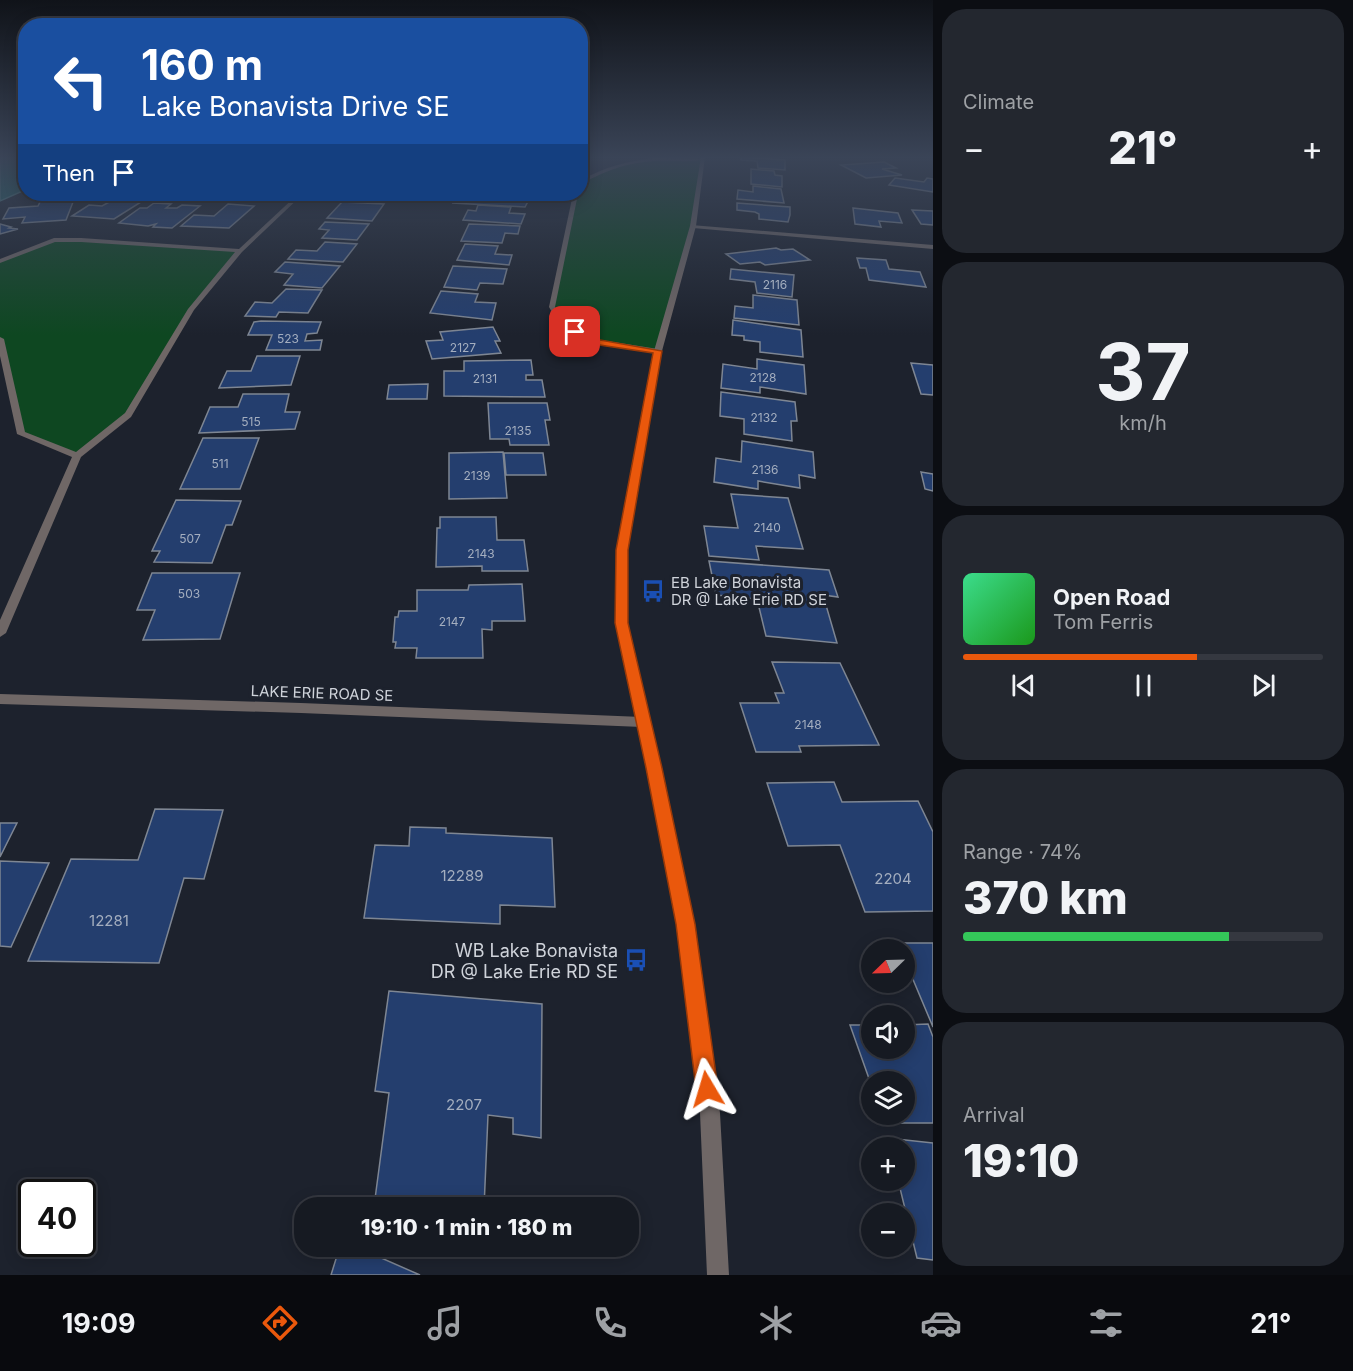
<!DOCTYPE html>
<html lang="en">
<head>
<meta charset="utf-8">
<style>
  body { margin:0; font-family:Inter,sans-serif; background:#23272f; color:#f1f3f6; height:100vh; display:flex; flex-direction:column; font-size:22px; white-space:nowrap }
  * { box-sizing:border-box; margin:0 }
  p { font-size:20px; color:#9ea1a5 }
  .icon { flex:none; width:33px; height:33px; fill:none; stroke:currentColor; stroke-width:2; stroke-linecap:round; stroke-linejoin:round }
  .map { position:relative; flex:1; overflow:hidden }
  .panel { display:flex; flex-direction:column; gap:9px; padding:9px; background:#0c0e13; width:420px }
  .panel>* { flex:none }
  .banner { position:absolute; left:18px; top:18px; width:570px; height:183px; border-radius:24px; box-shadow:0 3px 15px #0003,0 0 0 2px #353840; background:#1a4fa0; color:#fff; overflow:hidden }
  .needle { width:39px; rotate:247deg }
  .buttons { position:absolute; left:861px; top:939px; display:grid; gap:12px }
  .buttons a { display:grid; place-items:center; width:54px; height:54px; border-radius:50%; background:#161a22; box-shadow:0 3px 15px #0003,0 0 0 2px #353840; font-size:30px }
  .speed { position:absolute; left:18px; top:1179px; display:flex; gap:12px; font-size:30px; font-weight:700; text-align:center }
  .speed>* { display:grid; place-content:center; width:78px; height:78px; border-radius:50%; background:#161a22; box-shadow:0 3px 15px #0003,0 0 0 2px #353840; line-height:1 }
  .speed .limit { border:3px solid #111; border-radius:9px; background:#fff; color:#111 }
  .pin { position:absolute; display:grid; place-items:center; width:51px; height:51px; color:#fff; margin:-26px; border-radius:12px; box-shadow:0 3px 9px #0006 }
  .me { position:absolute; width:66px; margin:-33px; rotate:353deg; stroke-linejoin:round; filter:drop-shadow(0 0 4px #0008) }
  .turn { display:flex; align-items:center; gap:21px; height:126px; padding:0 24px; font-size:27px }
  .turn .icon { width:78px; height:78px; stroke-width:2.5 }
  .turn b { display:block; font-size:42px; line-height:51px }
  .then { display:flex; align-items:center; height:57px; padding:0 24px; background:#0003; gap:12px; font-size:22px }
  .big { font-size:45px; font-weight:800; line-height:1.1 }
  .panel .widget { flex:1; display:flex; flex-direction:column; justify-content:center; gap:9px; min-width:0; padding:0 21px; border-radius:24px; background:#23272f }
  .panel .dial { align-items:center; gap:0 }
  .dial b { font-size:78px; line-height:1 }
  .song { display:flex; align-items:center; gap:18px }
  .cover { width:72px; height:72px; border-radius:9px; background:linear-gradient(135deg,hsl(150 70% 55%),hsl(120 70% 35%)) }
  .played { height:6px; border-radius:3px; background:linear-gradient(90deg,#ea580c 65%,#353840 65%) }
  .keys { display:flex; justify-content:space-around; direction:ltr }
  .heat { display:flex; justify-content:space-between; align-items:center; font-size:33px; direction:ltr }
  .charge { height:9px; border-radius:4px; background:linear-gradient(90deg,#34c759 74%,#353840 0) }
  .trip { position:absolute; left:294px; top:1197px; width:345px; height:60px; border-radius:24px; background:#161a22; box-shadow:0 3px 15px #0003,0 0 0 2px #353840; font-weight:800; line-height:60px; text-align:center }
  .menu { display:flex; height:96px; justify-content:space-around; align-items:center; background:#090a0e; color:#9ea1a5 }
  .menu .icon { width:42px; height:42px }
  .menu .current { color:#ea580c }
  .menu b { font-size:27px; color:#f1f3f6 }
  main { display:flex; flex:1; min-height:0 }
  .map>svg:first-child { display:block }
  .green { fill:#0e4721 }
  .water { fill:#1f6a6a; stroke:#548a8c; stroke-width:1.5 }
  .building { fill:#243e6e; stroke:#7e8693; stroke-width:1.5 }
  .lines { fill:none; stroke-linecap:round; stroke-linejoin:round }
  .minor { fill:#6f6766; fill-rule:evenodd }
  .tertiary { fill:#6f6766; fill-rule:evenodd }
  .route { fill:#ea580c; stroke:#983908; stroke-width:1.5 }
  .labels { text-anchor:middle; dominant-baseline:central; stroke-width:6; stroke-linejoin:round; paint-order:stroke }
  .number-label { font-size:12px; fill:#a4aebf }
  .poi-label { font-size:15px; fill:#cfd3da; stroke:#1d222d; text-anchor:start }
  .street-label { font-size:15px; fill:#cfd3da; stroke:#1d222d }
  .near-number-label { font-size:15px; fill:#a4aebf }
  .near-poi-label { font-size:18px; fill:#cfd3da; stroke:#1d222d; text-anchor:end }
</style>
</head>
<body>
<main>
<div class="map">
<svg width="933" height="1275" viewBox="0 0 933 1275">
  <rect width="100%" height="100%" fill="#1d222d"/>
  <!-- green -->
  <path class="green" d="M 659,158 L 702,159 L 693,226 L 658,351 L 586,340 L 563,324 L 552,307 L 575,194 L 580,194 L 581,183 C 607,170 629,161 659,158 Z
    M 54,240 L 240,251 L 191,309 L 128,415 L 77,456 L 21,434 L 0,339 L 0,261 Z"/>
  <!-- water -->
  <path class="water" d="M 0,157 L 26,157 L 25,190 L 0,201 Z"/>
  <!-- building -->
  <path class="building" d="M 741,157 L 785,160 L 785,170 L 758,168 L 757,161 L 741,160 Z
    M 884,162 L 896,168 L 882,169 L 902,175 L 866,178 L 841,165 Z
    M 751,169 L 774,171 L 775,175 L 782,176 L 782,187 L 751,184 Z
    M 895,178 L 924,182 L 927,178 L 933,179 L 933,192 L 889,185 Z
    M 753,186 L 781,189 L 784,203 L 737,199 L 738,190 L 753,192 Z
    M 354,194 L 402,194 L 390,194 L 385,201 L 349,199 Z
    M 484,194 L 532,194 L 525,207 L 453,203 L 456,198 L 482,199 Z
    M 75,197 L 66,220 L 22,223 L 25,217 L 3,219 L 9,208 L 38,206 L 41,200 Z
    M 126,198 L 141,202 L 114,219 L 72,216 L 89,205 L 102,206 L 113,200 Z
    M 342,202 L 384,204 L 372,221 L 327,218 Z
    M 154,203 L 171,204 L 166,208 L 177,208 L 182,205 L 200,206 L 172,228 L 153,227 L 156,224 L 148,226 L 119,223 L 140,208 L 147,208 Z
    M 737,203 L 790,207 L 790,215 L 788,222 L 759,219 L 759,214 L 755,212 L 737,210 Z
    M 228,204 L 254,206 L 229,228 L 181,226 L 194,215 L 214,216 Z
    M 478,205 L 511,207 L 509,213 L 525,214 L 521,224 L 463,220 L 468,210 L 476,211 Z
    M 853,208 L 898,213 L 902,223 L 879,221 L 881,227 L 855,224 Z
    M 912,210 L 933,211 L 933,225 L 921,224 Z
    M 325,222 L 369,224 L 357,240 L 322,238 L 329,230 L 319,229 Z
    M 0,224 L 11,227 L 9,228 L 18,229 L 0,234 Z
    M 469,224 L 496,225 L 520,226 L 518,234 L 505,233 L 502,243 L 461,241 Z
    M 325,242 L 357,244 L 343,262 L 288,259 L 296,250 L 317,251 Z
    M 465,244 L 498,246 L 495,254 L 512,255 L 509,265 L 457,260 Z
    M 776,248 L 781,250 L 793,249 L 810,260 L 765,265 L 760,262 L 740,264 L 726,254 Z
    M 857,258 L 886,260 L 889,269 L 920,272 L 926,287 L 869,280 L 866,268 L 860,268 Z
    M 285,262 L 340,266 L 322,288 L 284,285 L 293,274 L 275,272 Z
    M 453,266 L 507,269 L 503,284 L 480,283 L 477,290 L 444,287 Z
    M 731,269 L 794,275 L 792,297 L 757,293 L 755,282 L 730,279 Z
    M 286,289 L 322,290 L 308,313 L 279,312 L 276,317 L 245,316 L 255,302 L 272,303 Z
    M 441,291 L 478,294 L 475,302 L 496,303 L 492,320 L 430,313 Z
    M 753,295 L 797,300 L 799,325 L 734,318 L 735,306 L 753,308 Z
    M 733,320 L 801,330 L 803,357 L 760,352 L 760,342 L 744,340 L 744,336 L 732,335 Z
    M 261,321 L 321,322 L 317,333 L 307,334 L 305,341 L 322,340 L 320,350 L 266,350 L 272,335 L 248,335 L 254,322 Z
    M 493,327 L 500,341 L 495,341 L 501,353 L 432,359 L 426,341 L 443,340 L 440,332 Z
    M 257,356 L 300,356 L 291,385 L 219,388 L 227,371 L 251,371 Z
    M 757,359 L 804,365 L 806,394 L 760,387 L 760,393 L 721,388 L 723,364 L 757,369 Z
    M 531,360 L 533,375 L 526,375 L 526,380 L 542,380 L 545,397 L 444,396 L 444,371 L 464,371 L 464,361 Z
    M 911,363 L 933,365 L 933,395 L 921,394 Z
    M 428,384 L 427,399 L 387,399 L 389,385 Z
    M 721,392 L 795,402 L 797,421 L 791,421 L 792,441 L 744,434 L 744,419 L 720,416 Z
    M 243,394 L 289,394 L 285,412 L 300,412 L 295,429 L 199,433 L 210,407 L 238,407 Z
    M 488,403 L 547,403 L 550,420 L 545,420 L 549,445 L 510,445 L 509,439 L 490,439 Z
    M 203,438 L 259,438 L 240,489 L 180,489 Z
    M 742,441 L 813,452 L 815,478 L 799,475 L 800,488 L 758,481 L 758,489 L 714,482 L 716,458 L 741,462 Z
    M 503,452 L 507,498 L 449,499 L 449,453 Z
    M 504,453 L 543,453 L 546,475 L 506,475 Z
    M 921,472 L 933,474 L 933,491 L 925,489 Z
    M 731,494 L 788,498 L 803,549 L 756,546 L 759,560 L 709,556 L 704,526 L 738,528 Z
    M 176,500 L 241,501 L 232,525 L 226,525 L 212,563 L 154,562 L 160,551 L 152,551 Z
    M 440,517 L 496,517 L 497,540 L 524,540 L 528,571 L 482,571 L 482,566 L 436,567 L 437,528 L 440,528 Z
    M 709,561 L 829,570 L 838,597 L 823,595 L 837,643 L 766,636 L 757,599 L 716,595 Z
    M 152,573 L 240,573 L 220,639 L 143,640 L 155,610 L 137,610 Z
    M 522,584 L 525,621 L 492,621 L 492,630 L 482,629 L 483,658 L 416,658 L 417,648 L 395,648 L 396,642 L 393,642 L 395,617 L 398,617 L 399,611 L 417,611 L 417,590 L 468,590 L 469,585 Z
    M 772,662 L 840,663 L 879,745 L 799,746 L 801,752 L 756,752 L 740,703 L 779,703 L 775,693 L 784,693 Z
    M 834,782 L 842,802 L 918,801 L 933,832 L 933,911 L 865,912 L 840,845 L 788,846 L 767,783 Z
    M 155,809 L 223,810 L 204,879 L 184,878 L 159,963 L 28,961 L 71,859 L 138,860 Z
    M 0,823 L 17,823 L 0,857 Z
    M 410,827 L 446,828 L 446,833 L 552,838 L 555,907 L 500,905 L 500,924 L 364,918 L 375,845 L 409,846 Z
    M 0,861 L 49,863 L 11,947 L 0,946 Z
    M 898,943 L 933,943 L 933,1027 L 904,958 L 904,950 L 901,950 Z
    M 389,991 L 542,1004 L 541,1138 L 513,1134 L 513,1118 L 488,1115 L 484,1208 L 375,1199 L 389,1093 L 375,1091 Z
    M 928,1024 L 933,1037 L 933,1123 L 884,1123 L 881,1114 L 904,1114 L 904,1082 L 872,1082 L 872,1087 L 850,1025 L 872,1025 L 872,1048 L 904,1048 L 904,1025 Z
    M 887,1138 L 933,1143 L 933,1260 L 917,1258 L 898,1180 L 904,1180 L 904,1148 L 889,1148 Z
    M 340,1246 L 354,1246 L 420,1275 L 331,1275 Z"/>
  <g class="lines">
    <!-- minor -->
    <path class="minor" d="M 654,158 L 704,159 C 691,163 672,160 657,161 C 626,162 607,171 580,184 L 580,181 C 604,167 627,161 654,158 Z
      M 298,194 L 303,194 L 242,252 L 194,310 L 131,417 L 81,457 L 6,633 L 0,637 L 0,620 L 72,457 L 17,434 L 0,356 L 0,337 L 4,339 L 25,432 L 76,452 L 125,413 L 188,309 L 235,252 L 81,242 L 55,242 L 0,263 L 0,259 L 54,238 L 81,238 L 239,249 Z
      M 573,194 L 578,194 L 555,307 L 566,323 L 588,338 L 658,349 L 661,349 L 661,353 L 583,342 L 560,326 L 549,307 Z
      M 691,225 L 933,245 L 933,249 L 693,228 Z
      M 0,694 L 301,703 L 642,717 L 647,718 L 649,722 L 647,726 L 642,727 L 301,713 L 0,704 Z"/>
    <!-- tertiary -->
    <path class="tertiary" d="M 701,157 L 705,157 L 696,226 L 662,351 L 627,550 L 627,623 L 661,768 L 693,924 L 720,1113 L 729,1275 L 707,1275 L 700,1113 L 677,924 L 647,768 L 615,623 L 617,550 L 654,351 L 690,226 Z"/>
  </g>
  <!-- sky -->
  <linearGradient id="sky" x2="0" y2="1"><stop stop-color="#101319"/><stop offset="0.47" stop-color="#3a4457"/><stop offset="1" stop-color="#3a4457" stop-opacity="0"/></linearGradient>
  <rect width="933" height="335" fill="url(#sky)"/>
  <!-- route -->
  <path class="route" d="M 575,330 L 589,338 L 662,351 L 628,550 L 628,623 L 662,768 L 695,924 L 718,1089 L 715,1097 L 707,1100 L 699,1097 L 696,1089 L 676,924 L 646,768 L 615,623 L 616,550 L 653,353 L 586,343 L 572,334 L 572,330 Z"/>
  <!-- icons -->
  <defs>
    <g id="bus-bare" transform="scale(1.8)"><path d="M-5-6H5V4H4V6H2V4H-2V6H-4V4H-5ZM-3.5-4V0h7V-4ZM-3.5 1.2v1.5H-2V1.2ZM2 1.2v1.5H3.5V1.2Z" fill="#1a4fb4" stroke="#1d222d" stroke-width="2.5" paint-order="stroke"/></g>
  </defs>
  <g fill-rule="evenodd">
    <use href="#bus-bare" x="653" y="591"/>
    <use href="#bus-bare" x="636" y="960"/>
  </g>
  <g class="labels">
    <!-- number labels -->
    <g class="number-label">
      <text x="775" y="284">2116</text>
      <text x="288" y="338">523</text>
      <text x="463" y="347">2127</text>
      <text x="763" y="377">2128</text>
      <text x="485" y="378">2131</text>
      <text x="764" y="417">2132</text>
      <text x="251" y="421">515</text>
      <text x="518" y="430">2135</text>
      <text x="220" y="463">511</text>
      <text x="765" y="469">2136</text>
      <text x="477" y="475">2139</text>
      <text x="767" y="527">2140</text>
      <text x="190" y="538">507</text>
      <text x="481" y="553">2143</text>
      <text x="189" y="593">503</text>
      <text x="452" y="621">2147</text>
      <text x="808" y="724">2148</text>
    </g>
    <!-- poi labels -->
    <g class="poi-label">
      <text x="671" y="582">EB Lake Bonavista<tspan x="671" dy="17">DR @ Lake Erie RD SE</tspan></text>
    </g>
    <!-- street labels -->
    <g class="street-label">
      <text transform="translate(322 693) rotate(2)">LAKE ERIE ROAD SE</text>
    </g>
    <!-- near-number labels -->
    <g class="near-number-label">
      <text x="462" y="875">12289</text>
      <text x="893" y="878">2204</text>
      <text x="109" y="920">12281</text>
      <text x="464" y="1104">2207</text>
    </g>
    <!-- near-poi labels -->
    <g class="near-poi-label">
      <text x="618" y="950">WB Lake Bonavista<tspan x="618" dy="21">DR @ Lake Erie RD SE</tspan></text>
    </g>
  </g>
</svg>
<div class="buttons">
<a><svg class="needle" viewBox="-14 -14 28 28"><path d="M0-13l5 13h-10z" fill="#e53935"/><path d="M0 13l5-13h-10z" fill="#9ea1a5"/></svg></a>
<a><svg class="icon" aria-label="sound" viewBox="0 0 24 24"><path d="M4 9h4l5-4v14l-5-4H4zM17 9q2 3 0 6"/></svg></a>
<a><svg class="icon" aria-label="layers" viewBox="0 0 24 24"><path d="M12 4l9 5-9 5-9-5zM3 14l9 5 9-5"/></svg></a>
<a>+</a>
<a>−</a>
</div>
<div class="speed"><div class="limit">40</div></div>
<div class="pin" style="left:575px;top:332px;background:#d93025"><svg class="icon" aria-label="arrive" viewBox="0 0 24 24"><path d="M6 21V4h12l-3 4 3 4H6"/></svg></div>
<svg class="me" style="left:707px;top:1089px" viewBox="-20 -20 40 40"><path d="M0-17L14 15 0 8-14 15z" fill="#ea580c" stroke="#fff" stroke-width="4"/></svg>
<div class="trip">19:10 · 1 min · 180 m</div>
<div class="banner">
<div class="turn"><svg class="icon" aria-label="left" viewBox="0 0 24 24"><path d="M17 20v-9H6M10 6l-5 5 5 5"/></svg><div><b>160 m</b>Lake Bonavista Drive SE</div></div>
<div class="then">Then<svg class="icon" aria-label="arrive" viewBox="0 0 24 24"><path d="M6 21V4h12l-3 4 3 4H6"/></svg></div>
</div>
</div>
<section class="panel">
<div class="widget"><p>Climate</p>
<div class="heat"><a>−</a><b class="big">21°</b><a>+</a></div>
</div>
<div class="widget dial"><b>37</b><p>km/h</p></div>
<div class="widget">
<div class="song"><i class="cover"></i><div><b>Open Road</b><p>Tom Ferris</p></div></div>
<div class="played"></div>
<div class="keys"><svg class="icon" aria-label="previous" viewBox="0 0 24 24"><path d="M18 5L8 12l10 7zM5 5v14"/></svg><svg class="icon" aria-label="pause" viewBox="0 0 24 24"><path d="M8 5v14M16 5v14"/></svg><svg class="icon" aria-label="next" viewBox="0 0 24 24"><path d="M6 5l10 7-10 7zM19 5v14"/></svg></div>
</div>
<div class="widget"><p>Range · 74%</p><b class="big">370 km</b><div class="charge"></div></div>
<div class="widget"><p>Arrival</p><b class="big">19:10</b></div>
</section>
</main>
<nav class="menu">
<b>19:09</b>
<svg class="icon current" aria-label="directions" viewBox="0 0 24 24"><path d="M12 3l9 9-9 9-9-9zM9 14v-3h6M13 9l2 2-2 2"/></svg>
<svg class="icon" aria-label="music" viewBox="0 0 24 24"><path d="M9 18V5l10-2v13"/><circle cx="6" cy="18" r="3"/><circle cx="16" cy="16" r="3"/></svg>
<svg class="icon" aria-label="phone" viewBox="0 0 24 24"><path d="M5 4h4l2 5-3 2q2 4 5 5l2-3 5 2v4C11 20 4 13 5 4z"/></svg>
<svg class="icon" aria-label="climate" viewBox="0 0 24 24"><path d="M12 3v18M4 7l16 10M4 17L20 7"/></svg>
<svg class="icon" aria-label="car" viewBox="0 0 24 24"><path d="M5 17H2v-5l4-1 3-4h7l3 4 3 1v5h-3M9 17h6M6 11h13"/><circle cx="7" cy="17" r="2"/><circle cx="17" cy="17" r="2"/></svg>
<svg class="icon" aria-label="filters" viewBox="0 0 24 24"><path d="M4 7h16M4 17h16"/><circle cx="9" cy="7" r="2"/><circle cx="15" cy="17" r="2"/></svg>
<b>21°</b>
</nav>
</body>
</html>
